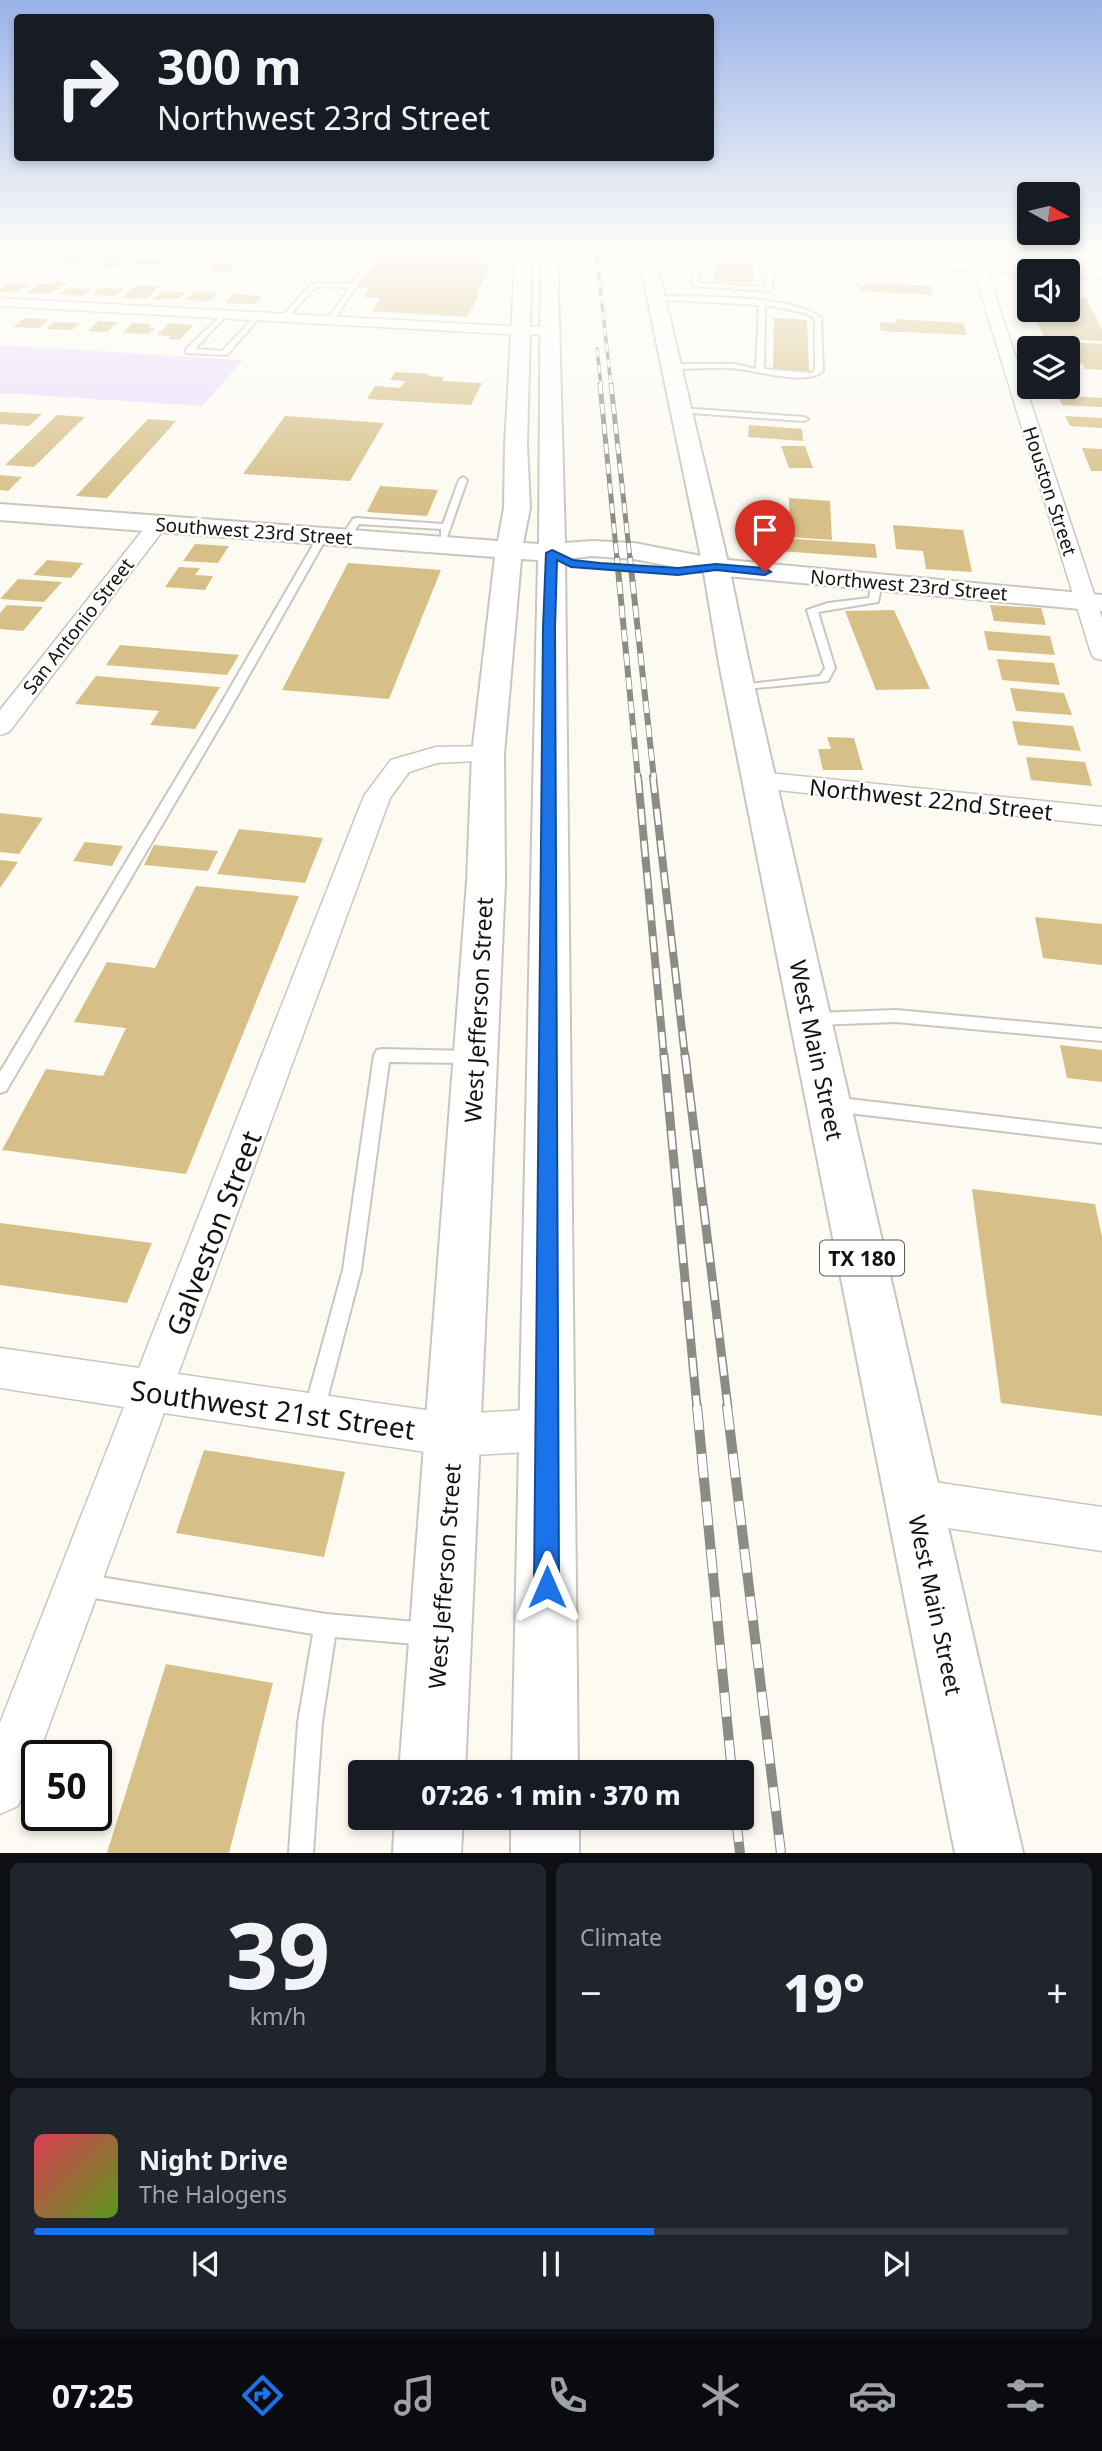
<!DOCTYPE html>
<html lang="en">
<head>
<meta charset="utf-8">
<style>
  body { margin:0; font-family:"Noto Sans",sans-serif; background:#20242c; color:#f1f3f6; height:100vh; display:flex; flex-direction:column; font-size:26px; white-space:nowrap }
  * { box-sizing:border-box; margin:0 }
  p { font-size:23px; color:#9ea1a6 }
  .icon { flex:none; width:38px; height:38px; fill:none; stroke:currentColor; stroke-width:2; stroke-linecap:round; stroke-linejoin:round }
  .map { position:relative; height:1853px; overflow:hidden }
  .drawer { display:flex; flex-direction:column; gap:10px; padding:10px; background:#0d0f14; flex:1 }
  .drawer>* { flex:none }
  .top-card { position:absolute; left:14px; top:14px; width:700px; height:147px; border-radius:7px; box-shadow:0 4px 10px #0003; background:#171b24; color:#f1f3f6; overflow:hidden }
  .needle { width:46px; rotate:98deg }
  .buttons { position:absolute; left:1017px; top:182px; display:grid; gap:14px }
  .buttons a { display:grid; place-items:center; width:63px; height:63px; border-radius:7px; background:#171b24; box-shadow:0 4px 10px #0003; font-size:35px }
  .speed { position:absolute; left:21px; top:1740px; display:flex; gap:14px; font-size:35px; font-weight:700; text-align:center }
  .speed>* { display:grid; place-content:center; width:91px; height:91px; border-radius:50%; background:#171b24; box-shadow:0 4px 10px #0003; line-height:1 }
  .speed .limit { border:4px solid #111; border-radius:10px; background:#fff; color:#111 }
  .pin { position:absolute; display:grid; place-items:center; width:60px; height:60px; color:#fff; margin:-72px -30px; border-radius:50% 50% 50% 0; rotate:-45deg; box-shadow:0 0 7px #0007 }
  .pin .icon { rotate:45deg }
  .me { position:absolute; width:77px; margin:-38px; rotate:0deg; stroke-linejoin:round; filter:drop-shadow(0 0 5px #0008) }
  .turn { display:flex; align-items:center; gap:24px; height:147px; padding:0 28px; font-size:32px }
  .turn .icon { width:91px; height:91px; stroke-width:2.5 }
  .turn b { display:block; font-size:49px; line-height:60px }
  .big { font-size:52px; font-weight:800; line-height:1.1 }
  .drawer .tile { flex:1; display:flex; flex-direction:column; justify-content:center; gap:10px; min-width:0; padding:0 24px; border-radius:10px; background:#20242c }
  .drawer .dial { align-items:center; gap:0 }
  .dial b { font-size:91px; line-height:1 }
  .song { display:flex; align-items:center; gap:21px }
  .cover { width:84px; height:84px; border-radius:10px; background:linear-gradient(135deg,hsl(350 70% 55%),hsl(90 70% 35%)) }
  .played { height:7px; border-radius:4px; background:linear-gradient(90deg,#1a73e8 60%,#363941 60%) }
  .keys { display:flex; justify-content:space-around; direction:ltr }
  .heat { display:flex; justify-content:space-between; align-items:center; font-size:38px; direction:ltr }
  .drawer .tiles { flex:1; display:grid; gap:10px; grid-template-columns:1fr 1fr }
  .tile:last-child { grid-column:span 2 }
  .trip { position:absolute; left:348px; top:1760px; width:406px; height:70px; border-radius:7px; background:#171b24; box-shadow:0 4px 10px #0003; font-weight:800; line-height:70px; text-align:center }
  .tab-bar { display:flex; height:112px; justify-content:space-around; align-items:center; background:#090b0e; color:#9ea1a6 }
  .tab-bar .icon { width:49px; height:49px }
  .tab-bar .on { color:#1a73e8 }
  .tab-bar b { font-size:32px; color:#f1f3f6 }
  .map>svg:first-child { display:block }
  .green { fill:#e8dcfe }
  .building { fill:#d6c087 }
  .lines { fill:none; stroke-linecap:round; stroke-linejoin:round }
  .lane-casing { stroke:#c8c6bf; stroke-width:4 }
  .street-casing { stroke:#c8c6bf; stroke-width:3 }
  .secondary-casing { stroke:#c8c6bf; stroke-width:4 }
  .primary-casing { stroke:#c8c6bf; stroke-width:4 }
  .lane { fill:#fff; fill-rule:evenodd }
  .street { fill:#fff; fill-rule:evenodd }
  .secondary { fill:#fff; fill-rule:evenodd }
  .primary { fill:#fff; fill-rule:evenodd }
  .rail-far5-casing { stroke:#8d8b85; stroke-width:3.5 }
  .rail-far4-casing { stroke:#8d8b85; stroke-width:5 }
  .rail-far3-casing { stroke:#8d8b85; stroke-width:6 }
  .rail-far2-casing { stroke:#8d8b85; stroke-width:8 }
  .rail-far1-casing { stroke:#8d8b85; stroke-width:9 }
  .rail-casing { stroke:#8d8b85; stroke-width:10 }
  .rail-far5 { stroke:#fff; stroke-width:2.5; stroke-dasharray:8; stroke-linecap:butt }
  .rail-far4 { stroke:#fff; stroke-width:3.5; stroke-dasharray:10; stroke-linecap:butt }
  .rail-far3 { stroke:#fff; stroke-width:4.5; stroke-dasharray:12; stroke-linecap:butt }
  .rail-far2 { stroke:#fff; stroke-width:5; stroke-dasharray:16; stroke-linecap:butt }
  .rail-far1 { stroke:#fff; stroke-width:6; stroke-dasharray:19; stroke-linecap:butt }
  .rail { stroke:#fff; stroke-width:8; stroke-dasharray:24; stroke-linecap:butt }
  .route { fill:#1a73e8; stroke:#114b97; stroke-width:2 }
  .labels { text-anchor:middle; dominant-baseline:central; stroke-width:5; stroke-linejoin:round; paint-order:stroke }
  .far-street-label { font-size:19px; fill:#141310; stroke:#fff }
  .shield { fill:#fff; stroke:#5a5a58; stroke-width:2 }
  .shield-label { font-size:21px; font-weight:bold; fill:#141310 }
  .street-label { font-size:23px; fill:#141310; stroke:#fff }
  .near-street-label { font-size:28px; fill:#141310; stroke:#fff }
</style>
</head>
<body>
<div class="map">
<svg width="1102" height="1853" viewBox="0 0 1102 1853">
  <rect width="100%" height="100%" fill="#fdfaf2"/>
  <!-- green -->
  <path class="green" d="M 0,345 L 243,360 L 202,406 L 0,393 Z"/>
  <!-- building -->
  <path class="building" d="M 388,248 L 490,248 L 481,264 L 492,264 L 476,294 L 480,294 L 467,317 L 372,311 L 381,298 L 363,297 L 369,288 L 357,287 Z
    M 1004,253 L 1066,255 L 1069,261 L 1006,259 Z
    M 63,255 L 90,256 L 82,262 L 55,261 Z
    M 103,256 L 128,257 L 115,268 L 99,267 L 105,262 L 95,262 Z
    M 141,259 L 168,260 L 162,266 L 134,264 Z
    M 214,262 L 236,263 L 227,272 L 211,271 L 214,268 L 209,267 Z
    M 715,263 L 754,265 L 753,283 L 713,281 Z
    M 53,281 L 68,282 L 51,294 L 26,293 L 38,284 L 48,284 Z
    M 8,283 L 31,284 L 13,293 L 0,292 L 0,289 Z
    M 867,283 L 931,286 L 933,295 L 859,291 L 858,285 L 867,286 Z
    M 136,285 L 160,286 L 147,298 L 121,298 Z
    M 67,288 L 91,289 L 82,296 L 58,294 Z
    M 100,288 L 124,289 L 115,296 L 91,295 Z
    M 162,291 L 186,292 L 180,298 L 153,300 Z
    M 194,292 L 217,293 L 209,301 L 186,300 Z
    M 233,294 L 262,296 L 255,304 L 225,303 Z
    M 1068,298 L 1087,299 L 1102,330 L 1102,341 L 1044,338 L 1032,310 L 1068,310 Z
    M 24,318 L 49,319 L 39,328 L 13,327 Z
    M 774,318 L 807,320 L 809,371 L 773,369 Z
    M 895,319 L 963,323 L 967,335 L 881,331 L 880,322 L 896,323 Z
    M 99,321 L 118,322 L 107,332 L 88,331 Z
    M 54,322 L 80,323 L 72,330 L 46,329 Z
    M 133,323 L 151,324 L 148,328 L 155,328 L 149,334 L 122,333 Z
    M 169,323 L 194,325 L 179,340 L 168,339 L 171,336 L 157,335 Z
    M 1037,340 L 1102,344 L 1102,370 L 1085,369 L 1083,364 L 1068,363 L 1068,348 L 1040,348 Z
    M 395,372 L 429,374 L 428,376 L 444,377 L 442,381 L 482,383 L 471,405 L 367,399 L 375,386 L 400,388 L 405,381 L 390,380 Z
    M 1058,395 L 1102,398 L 1102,407 L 1062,405 Z
    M 0,412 L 42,414 L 29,426 L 0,424 Z
    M 57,415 L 85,417 L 34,467 L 5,465 Z
    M 285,416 L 384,423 L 350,481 L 243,474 Z
    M 1065,416 L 1102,418 L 1102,428 L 1070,426 Z
    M 148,419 L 176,421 L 107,498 L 76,496 Z
    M 749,425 L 802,429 L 803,441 L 748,437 Z
    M 781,446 L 805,446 L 813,468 L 789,468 Z
    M 1082,448 L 1102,449 L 1102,471 L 1091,471 Z
    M 0,475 L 22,477 L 8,491 L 0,490 Z
    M 380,486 L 438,490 L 427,516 L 367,512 Z
    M 789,498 L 830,501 L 832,540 L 790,537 Z
    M 893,525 L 963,530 L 972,572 L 926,569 L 923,551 L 896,549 Z
    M 779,538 L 875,544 L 877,558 L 779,551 Z
    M 195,544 L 229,546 L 218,563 L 183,561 Z
    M 47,560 L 83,563 L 71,578 L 33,575 Z
    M 348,563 L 441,570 L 389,699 L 282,690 Z
    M 179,567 L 200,568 L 195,575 L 213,576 L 205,590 L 165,587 Z
    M 18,579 L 62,582 L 44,602 L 0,599 Z
    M 7,605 L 43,607 L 23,631 L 0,629 L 0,613 Z
    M 990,605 L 1041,608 L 1046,625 L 994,621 Z
    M 894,610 L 930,689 L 876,690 L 845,611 Z
    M 984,631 L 1050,636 L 1055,655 L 988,650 Z
    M 120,645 L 239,655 L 227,675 L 106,665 Z
    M 997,659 L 1054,663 L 1060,685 L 1002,680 Z
    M 96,676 L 220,687 L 195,729 L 150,725 L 159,711 L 75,704 Z
    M 1010,688 L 1064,693 L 1072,715 L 1016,711 Z
    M 1012,721 L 1073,726 L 1081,751 L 1018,745 Z
    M 827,737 L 854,738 L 863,770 L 823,770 L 818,749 L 831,749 Z
    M 1026,757 L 1085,762 L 1092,786 L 1031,780 Z
    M 0,813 L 43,818 L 19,854 L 0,852 Z
    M 239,829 L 323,838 L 305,883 L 217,874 Z
    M 85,842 L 123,846 L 112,866 L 73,861 Z
    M 154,845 L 218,851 L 208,871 L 144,865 Z
    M 0,860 L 18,862 L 0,888 Z
    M 196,886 L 299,896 L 186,1174 L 2,1150 L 46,1069 L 103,1076 L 126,1028 L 74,1022 L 107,962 L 155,968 Z
    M 1035,917 L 1102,924 L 1102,965 L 1043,958 Z
    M 1060,1045 L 1102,1050 L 1102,1082 L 1067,1078 Z
    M 972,1189 L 1095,1204 L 1102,1237 L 1102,1416 L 1001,1403 Z
    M 0,1223 L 152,1243 L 127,1303 L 0,1285 Z
    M 204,1450 L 345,1472 L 324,1557 L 176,1533 Z
    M 166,1664 L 273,1683 L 229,1853 L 107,1853 Z"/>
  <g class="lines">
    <!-- lane casing -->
    <g class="lane-casing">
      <path id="lane" d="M 874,248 L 926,248 L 906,252 Z
        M 706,251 L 709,253 L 707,260 L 697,269 L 699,283 L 766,287 L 767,272 L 756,261 L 756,256 L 759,254 L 773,272 L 772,289 L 769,291 L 694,286 L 691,268 L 702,258 L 703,253 Z
        M 362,270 L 367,271 L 333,321 L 328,320 L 349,288 L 316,286 L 286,319 L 281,318 L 312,283 L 351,284 Z
        M 656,296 C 696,297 792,294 821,318 L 823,371 C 805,387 753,369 730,368 C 710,367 689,370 668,368 L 668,364 L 734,364 L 756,369 L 759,305 L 654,299 ZM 765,305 L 806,313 L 815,319 L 815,370 L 811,373 L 764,369 Z
        M 224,313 L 226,316 L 195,349 L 222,351 L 255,316 L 260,317 L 227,355 L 186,353 L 186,349 Z
        M 680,408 L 804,417 L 808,419 L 804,421 L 677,412 L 677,408 Z
        M 463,477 L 467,480 L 447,537 L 441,537 L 441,529 L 359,524 L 349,539 L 341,537 L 353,519 L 356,518 L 443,524 L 459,480 Z
        M 320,533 L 328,535 L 227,714 L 6,1091 L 0,1093 L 0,1072 L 215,714 Z
        M 877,579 L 882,582 L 878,602 L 818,612 L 835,668 L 828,681 L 736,690 L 736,686 L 740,685 L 820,676 L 825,668 L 807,610 L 828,603 L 869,598 L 872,582 Z
        M 896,1010 L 1102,1029 L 1102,1041 L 896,1022 L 814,1025 L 809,1023 L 806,1019 L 809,1015 L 814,1013 Z
        M 382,1049 L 470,1051 L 475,1052 L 478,1057 L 475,1062 L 470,1063 L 389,1062 L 361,1270 L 324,1411 L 321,1418 L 314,1421 L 307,1418 L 304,1411 L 343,1270 L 374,1055 L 377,1050 Z
        M 832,1097 L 1102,1129 L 1102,1143 L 832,1111 L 826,1109 L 824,1104 L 826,1099 Z
        M 82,1574 L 326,1614 L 427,1623 L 435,1626 L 438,1634 L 435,1642 L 427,1645 L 335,1637 L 322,1722 L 313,1853 L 289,1853 L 298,1722 L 313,1634 L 82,1596 L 74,1593 L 71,1585 L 74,1577 Z"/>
    </g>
    <!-- street casing -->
    <g class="street-casing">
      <path id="street" d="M 124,248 L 207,248 L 318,254 L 368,248 L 349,259 L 318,262 L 130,252 Z
        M 641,248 L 971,263 L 967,248 L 979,248 L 984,263 L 1057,267 L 1063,270 L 1102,269 L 1102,277 L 1068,276 L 1068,271 L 1029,271 L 1029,274 L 987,271 L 1102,618 L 1102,660 L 1094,658 L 1091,653 L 974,271 L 646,254 L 641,253 Z
        M 0,298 L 522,327 L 550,326 L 557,330 L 550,334 L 522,335 L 0,306 Z
        M 157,519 L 164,521 L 167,525 L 164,529 L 9,732 L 0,735 L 0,710 L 150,521 Z
        M 488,746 L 497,748 L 501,754 L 497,760 L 437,763 L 409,772 L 390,798 L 178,1374 L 453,1414 L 548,1409 L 563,1415 L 569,1430 L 563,1445 L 548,1451 L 453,1456 L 164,1413 L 26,1788 L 18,1806 L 0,1814 L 0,1723 L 124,1407 L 0,1388 L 0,1348 L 139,1368 L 364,796 L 391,760 L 436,747 Z
        M 759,772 L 1102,807 L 1102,825 L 750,787 L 746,781 L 750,775 Z
        M 914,1479 L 1102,1507 L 1102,1551 L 914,1523 L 898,1517 L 892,1501 L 898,1485 Z"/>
    </g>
    <!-- secondary casing -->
    <g class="secondary-casing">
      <path id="secondary" d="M 516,248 L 532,248 L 527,445 L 530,508 L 523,543 L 539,544 L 541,248 L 557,248 L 565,543 L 592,541 L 634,543 L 717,559 L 1102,595 L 1102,611 L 716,575 L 634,559 L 592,556 L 565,559 L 578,1773 L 512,1773 L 538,560 L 521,559 L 504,754 L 505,882 L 465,1773 L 399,1773 L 467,882 L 472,754 L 495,557 L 0,520 L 0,504 L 498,541 L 504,508 L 505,445 Z
        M 395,1818 L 463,1818 L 461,1853 L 393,1853 Z
        M 511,1818 L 579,1818 L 579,1853 L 511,1853 Z"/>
    </g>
    <!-- primary casing -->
    <g class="primary-casing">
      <path id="primary" d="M 637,248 L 653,248 L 729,567 L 749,663 L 1023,1853 L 955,1853 L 719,663 L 703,567 Z"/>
    </g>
    <!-- lane -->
    <use href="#lane" class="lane"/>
    <!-- street -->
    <use href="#street" class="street"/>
    <!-- secondary -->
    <use href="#secondary" class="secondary"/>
    <!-- primary -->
    <use href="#primary" class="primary"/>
    <!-- rail-far5 casing -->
    <g class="rail-far5-casing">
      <path id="rail-far5" d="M 596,248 L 611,386
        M 597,349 L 601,386"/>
    </g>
    <!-- rail-far4 casing -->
    <g class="rail-far4-casing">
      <path id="rail-far4" d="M 600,384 L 617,559
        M 611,384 L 630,559"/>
    </g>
    <!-- rail-far3 casing -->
    <g class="rail-far3-casing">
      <path id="rail-far3" d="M 617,558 L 638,779
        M 630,558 L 654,779"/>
    </g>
    <!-- rail-far2 casing -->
    <g class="rail-far2-casing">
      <path id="rail-far2" d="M 638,777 L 664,1057
        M 653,777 L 685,1057"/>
    </g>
    <!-- rail-far1 casing -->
    <g class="rail-far1-casing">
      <path id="rail-far1" d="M 664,1055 L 697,1408
        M 685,1055 L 728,1408"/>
    </g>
    <!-- rail casing -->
    <g class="rail-casing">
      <path id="rail" d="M 697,1406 L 732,1773
        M 727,1406 L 781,1853
        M 736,1818 L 740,1853"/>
    </g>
    <!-- rail-far5 -->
    <use href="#rail-far5" class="rail-far5"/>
    <!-- rail-far4 -->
    <use href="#rail-far4" class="rail-far4"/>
    <!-- rail-far3 -->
    <use href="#rail-far3" class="rail-far3"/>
    <!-- rail-far2 -->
    <use href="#rail-far2" class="rail-far2"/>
    <!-- rail-far1 -->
    <use href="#rail-far1" class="rail-far1"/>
    <!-- rail -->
    <use href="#rail" class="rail"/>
  </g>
  <!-- sky -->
  <linearGradient id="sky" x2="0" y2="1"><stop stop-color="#9ab3e8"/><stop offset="0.49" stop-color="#fefdf9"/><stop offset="1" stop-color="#fefdf9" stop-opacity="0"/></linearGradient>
  <rect width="1102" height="508" fill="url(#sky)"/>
  <!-- route -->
  <path class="route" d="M 552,550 L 573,560 L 600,563 L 678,568 L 716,564 L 765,568 L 771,572 L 765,575 L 716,570 L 678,575 L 571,567 L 557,560 L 555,628 L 559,1587 L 555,1596 L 547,1599 L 538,1596 L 534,1587 L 543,628 L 546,553 Z"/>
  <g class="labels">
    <!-- far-street labels -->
    <g class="far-street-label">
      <text transform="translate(1050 491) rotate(72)">Houston Street</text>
      <text transform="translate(254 531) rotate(4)">Southwest 23rd Street</text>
      <text transform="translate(909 585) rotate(5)">Northwest 23rd Street</text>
      <text transform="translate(78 626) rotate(-52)">San Antonio Street</text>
    </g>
    <!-- shield labels -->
    <rect class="shield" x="820" y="1240.5" width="84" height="35" rx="5"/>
    <g class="shield-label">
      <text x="862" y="1258">TX 180</text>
    </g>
    <!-- street labels -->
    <g class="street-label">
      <text transform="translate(931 799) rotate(6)">Northwest 22nd Street</text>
      <text transform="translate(478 1010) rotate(-87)">West Jefferson Street</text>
      <text transform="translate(817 1050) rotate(78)">West Main Street</text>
      <text transform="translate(444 1576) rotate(-86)">West Jefferson Street</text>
      <text transform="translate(936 1605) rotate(78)">West Main Street</text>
    </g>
    <!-- near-street labels -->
    <g class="near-street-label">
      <text transform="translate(213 1233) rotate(-69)">Galveston Street</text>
      <text transform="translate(273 1409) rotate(8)">Southwest 21st Street</text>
    </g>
  </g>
</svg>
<div class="buttons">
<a><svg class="needle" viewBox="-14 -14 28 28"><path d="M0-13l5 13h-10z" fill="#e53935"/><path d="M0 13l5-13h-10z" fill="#9ea1a6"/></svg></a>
<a><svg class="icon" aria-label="sound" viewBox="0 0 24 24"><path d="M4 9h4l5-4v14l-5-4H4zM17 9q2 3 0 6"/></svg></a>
<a><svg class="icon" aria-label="layers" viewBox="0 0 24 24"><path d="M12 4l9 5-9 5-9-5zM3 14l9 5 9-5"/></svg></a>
</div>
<div class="speed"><div class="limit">50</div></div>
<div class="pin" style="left:765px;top:572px;background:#d93025"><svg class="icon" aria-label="arrive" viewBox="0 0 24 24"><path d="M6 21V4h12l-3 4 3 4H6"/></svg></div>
<svg class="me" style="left:547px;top:1587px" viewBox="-20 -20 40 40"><path d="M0-17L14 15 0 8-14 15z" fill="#1a73e8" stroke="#fff" stroke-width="4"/></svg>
<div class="trip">07:26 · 1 min · 370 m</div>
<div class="top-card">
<div class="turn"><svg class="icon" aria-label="right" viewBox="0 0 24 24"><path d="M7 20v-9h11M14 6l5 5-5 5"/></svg><div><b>300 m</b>Northwest 23rd Street</div></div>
</div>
</div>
<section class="drawer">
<div class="tiles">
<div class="tile dial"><b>39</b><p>km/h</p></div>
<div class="tile"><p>Climate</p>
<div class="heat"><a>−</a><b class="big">19°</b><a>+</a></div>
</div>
<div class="tile">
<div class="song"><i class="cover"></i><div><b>Night Drive</b><p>The Halogens</p></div></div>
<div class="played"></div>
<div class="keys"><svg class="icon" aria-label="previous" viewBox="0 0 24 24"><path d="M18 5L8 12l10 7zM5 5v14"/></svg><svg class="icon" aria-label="pause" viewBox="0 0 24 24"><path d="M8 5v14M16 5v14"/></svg><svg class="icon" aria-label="next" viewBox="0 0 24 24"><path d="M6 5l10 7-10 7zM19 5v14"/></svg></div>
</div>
</div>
</section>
<nav class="tab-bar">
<b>07:25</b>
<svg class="icon on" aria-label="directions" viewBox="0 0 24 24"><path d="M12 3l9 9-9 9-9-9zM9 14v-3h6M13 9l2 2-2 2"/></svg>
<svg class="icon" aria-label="music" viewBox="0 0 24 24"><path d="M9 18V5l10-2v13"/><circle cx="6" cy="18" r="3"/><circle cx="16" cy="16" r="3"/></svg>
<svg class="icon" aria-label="phone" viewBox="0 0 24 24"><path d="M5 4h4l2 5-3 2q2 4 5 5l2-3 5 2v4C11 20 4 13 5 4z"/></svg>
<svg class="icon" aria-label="climate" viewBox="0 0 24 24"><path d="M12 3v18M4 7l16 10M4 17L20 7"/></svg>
<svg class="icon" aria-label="car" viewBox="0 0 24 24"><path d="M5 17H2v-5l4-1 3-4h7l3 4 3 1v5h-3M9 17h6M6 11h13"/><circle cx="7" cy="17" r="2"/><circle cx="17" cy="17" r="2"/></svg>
<svg class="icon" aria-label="filters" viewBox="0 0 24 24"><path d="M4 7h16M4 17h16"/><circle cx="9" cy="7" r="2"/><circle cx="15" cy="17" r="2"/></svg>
</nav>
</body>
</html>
